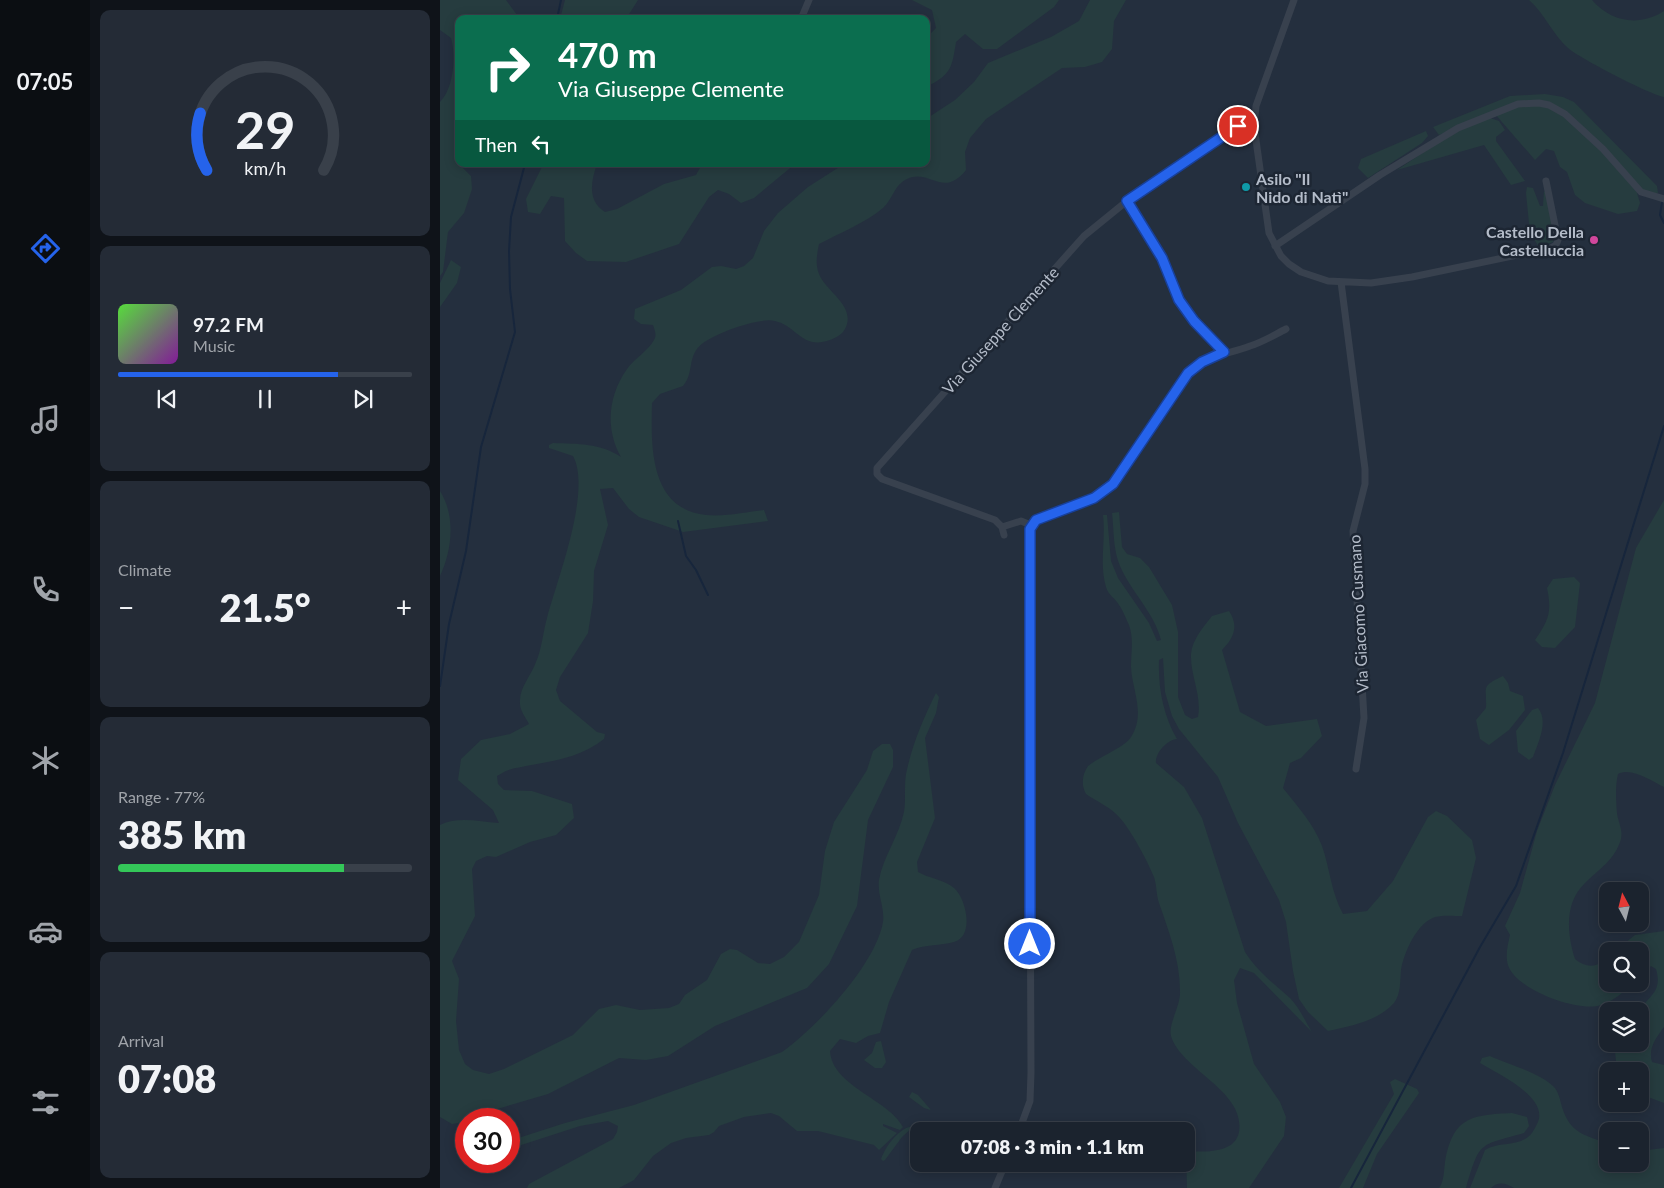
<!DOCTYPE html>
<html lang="en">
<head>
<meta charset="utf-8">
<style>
  body { margin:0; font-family:Lato,sans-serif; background:#242b36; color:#f1f3f6; height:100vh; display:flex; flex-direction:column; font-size:19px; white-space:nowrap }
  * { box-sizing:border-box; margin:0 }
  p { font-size:16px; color:#a0a4aa }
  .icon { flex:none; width:28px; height:28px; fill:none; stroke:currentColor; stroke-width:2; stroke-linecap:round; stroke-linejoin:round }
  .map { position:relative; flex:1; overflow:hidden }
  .details { display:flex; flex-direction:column; gap:10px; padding:10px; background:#0f1319; width:350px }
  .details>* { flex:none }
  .guide { position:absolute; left:15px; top:15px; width:475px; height:152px; border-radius:10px; box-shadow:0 2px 12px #0003,0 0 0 1px #39404a; background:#0b6e4f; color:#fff; overflow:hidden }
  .needle { width:32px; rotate:353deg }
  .controls { position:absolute; left:1159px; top:882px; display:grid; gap:10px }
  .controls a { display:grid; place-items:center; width:50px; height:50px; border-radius:10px; background:#1b232e; box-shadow:0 2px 12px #0003,0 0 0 1px #39404a; font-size:25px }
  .speed { position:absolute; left:15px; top:1108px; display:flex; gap:10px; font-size:25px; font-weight:700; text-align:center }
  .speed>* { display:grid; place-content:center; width:65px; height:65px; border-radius:50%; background:#1b232e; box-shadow:0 2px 12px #0003,0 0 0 1px #39404a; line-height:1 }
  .speed .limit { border:8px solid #d22; background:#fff; color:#111 }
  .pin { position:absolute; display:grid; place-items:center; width:42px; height:42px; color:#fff; margin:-21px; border:2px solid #fff; border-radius:50%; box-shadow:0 1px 5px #0007 }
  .me { position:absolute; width:55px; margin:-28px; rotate:0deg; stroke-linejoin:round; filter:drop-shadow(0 0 4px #0008) }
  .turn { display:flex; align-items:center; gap:18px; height:105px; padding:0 20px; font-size:22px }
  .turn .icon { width:65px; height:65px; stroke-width:2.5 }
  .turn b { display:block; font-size:35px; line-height:42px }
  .then { display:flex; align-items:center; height:48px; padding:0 20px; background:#0003; gap:10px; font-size:19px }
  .big { font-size:38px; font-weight:800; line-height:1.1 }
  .details .card { flex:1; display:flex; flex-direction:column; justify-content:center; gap:8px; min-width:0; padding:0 18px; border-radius:10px; background:#242b36 }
  .details .dial { align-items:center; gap:0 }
  .dial svg { height:130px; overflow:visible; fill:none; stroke:#39404a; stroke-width:7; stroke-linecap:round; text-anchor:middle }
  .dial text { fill:#f1f3f6; stroke:none }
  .song { display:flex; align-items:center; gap:15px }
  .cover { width:60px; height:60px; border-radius:8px; background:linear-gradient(135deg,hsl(110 70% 55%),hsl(290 70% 35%)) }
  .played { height:5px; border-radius:2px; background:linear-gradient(90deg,#2563eb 75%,#39404a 75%) }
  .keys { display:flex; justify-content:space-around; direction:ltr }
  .heat { display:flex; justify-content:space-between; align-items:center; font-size:28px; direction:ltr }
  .charge { height:8px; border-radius:4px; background:linear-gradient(90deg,#34c759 77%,#39404a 0) }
  .trip { position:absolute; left:470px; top:1122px; width:285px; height:50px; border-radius:10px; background:#1b232e; box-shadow:0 2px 12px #0003,0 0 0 1px #39404a; font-weight:800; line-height:50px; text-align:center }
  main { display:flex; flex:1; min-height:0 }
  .tabs { display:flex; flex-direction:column; width:90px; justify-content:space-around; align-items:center; background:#0b0e12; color:#a0a4aa }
  .tabs .icon { width:35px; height:35px }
  .tabs .active { color:#2563eb }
  .tabs b { font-size:22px; color:#f1f3f6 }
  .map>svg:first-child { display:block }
  .green { fill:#263c3f }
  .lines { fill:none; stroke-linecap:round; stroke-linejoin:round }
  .stream { stroke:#17263c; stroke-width:2 }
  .minor { stroke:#38414e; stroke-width:7 }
  .route-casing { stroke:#184099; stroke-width:12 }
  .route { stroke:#2563eb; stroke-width:9 }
  .culture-dot { fill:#0f9aa8; stroke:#1d2633; stroke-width:2 }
  .hotel-dot { fill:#d1479c; stroke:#1d2633; stroke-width:2 }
  .labels { text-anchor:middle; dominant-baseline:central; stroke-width:5; stroke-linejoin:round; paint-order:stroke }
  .poi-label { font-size:16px; font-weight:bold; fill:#b4bcc9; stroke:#1d2633; text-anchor:start }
  .street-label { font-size:16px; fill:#b4bcc9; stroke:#1d2633 }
</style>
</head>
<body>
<main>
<nav class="tabs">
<b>07:05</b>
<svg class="icon active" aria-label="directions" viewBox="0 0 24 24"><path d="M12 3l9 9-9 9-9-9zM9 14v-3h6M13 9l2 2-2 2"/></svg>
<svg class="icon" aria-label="music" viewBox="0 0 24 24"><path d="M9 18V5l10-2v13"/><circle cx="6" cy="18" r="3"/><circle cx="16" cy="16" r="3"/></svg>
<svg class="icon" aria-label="phone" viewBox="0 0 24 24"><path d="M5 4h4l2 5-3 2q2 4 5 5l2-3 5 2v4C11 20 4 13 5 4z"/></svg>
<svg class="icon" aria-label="climate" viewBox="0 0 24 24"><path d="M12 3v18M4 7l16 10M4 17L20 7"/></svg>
<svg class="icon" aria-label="car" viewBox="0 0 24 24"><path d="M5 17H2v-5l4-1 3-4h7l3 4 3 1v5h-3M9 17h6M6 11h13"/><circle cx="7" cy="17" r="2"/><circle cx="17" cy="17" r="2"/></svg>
<svg class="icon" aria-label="filters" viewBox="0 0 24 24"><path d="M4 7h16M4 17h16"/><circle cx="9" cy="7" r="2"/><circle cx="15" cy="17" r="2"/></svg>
</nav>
<section class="details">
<div class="card dial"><svg viewBox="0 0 100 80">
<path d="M14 69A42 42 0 1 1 86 69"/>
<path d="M14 69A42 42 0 0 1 10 34" stroke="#2563eb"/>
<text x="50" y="56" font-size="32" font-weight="700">29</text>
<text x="50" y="72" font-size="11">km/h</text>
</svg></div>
<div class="card">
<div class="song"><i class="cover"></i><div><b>97.2 FM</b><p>Music</p></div></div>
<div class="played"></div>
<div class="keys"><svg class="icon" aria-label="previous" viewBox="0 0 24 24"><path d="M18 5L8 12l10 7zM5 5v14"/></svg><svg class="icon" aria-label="pause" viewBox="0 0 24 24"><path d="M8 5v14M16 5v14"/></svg><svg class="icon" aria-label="next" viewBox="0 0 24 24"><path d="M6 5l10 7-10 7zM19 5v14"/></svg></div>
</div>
<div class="card"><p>Climate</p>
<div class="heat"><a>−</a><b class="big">21.5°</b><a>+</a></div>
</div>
<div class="card"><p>Range · 77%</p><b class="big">385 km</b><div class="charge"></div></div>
<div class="card"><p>Arrival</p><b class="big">07:08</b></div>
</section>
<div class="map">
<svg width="1224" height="1188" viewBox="0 0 1224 1188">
  <rect width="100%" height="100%" fill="#242f3e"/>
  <!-- green -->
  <path class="green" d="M 0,0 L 66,0 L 80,19 L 19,19 L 19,164 L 31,176 L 32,189 L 24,213 L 8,232 L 3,272 L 0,276 L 0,102 C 14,88 16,56 11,38 L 0,30 Z
    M 125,0 L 198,0 L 186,19 L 120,19 Z
    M 619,0 L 614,7 L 557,49 L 543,49 L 525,34 L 516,42 C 512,68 511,75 486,87 L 486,38 L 496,28 L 492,10 L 472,0 Z
    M 650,0 L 686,0 L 674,21 L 672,49 L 662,62 L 645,67 L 622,68 L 546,119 L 530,138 L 525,152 L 526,170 C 503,199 490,168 467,179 C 454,185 453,199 443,208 C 425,223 400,233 379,244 C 377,254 375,264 379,274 C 386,292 417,306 405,329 C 402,335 395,338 390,340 C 362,350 357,326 335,321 C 319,317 276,333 263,343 C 246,356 255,372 243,386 L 220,394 L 212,403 C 211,446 209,509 266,515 C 285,517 306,512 324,510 L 328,521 L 243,532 L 199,517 L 189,509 L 173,488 L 160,489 L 168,525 L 154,571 L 153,601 L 148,633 L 120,677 L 116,690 L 120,701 L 157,732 L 165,734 L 164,739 C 142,757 114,761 86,766 C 72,769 70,768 57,776 L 58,784 L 64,790 L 92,791 L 132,804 L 134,818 L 116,835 L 90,842 L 56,857 L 47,856 L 36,861 L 32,869 L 35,916 L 12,961 L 19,979 L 16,1021 L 19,1050 L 25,1064 L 33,1070 L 49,1074 L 64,1069 L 133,1035 L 159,1009 L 176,1005 L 200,1010 L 229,1008 L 239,1004 L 245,995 L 267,980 L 281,954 L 290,949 L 297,950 L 318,963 L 330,964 L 344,957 L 359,942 L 379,895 L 385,851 L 394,822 L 427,770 L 433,751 L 442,744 L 450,744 L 453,750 L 453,767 L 428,820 L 417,906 L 389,964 L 367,988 L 275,1026 L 228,1056 L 206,1060 L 179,1058 L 108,1094 L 54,1110 L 43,1109 L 18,1123 L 12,1124 L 0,1117 L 0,825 C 19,816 39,822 59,823 L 53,810 L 18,780 L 21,759 L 41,740 L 70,734 L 89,724 C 85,716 79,710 80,700 C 80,687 92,674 96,662 C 102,648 103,632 107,618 C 117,580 152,491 133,456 L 109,448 L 109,445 L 113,443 C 138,444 160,443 181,457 C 165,429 168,396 187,369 C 194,359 208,351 214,340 C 217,335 215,331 213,325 L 201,324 L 194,319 L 195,309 L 241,290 L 272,267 L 281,266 L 296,269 L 304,266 L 313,258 L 324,231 L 338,213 L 368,187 L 404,164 L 486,164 L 486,119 L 515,100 L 534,82 L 548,63 L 611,37 L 639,21 Z
    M 1089,0 L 1152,0 C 1171,22 1199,27 1224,11 L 1224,97 C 1211,95 1139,58 1128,48 C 1113,35 1105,14 1089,0 Z
    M 1105,94 L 1123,97 L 1134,102 L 1217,186 L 1218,193 L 1209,194 L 1199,190 L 1197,193 L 1200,203 L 1197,211 L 1178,214 L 1145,203 L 1135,195 L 1127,172 L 1120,167 L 1114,151 L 1106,149 L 1095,160 L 1055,114 L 1045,115 L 999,135 L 993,127 L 1070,96 Z
    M 1050,118 L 1059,121 L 1065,130 L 1056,137 L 1056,141 L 1085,181 L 1071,185 L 1044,145 L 957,170 L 1011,134 Z
    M 986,131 L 988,136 L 982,143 L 928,178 L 918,168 L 921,159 Z
    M 106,164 L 157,164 C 151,181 147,201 165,212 L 177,209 L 224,184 L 256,175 L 262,164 L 355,164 L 314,198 L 301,203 L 289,194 L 278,190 L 269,197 L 239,244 L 186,262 L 147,261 L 136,253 L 125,241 L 124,198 L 111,196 L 100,214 L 88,212 L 86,199 L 102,167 Z
    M 1087,187 L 1093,188 L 1100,206 L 1103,206 L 1104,191 L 1107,194 L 1114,238 L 1113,242 L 1099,247 L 1090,233 L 1086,193 Z
    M 11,260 L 21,267 L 17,283 L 0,307 L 0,283 Z
    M 0,491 C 16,516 12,551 0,576 Z
    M 1224,500 L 1224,787 C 1211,781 1192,767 1178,774 C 1175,786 1176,801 1177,813 C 1178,822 1183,829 1181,839 C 1175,860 1159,869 1145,883 C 1124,903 1127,934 1135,959 C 1146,968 1157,968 1167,958 L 1168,984 L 1193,984 C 1184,992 1173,1001 1161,1005 C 1138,1013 1075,989 1068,965 C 1065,955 1068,944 1070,935 L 1065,926 L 1080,893 L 1097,831 L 1115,785 L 1155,703 L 1196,548 Z
    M 679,512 L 682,547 L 687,554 L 700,558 L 709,567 L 732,605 L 738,632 L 738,697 L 745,715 L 752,719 L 758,717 C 762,695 750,675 751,654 C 752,640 764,626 772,616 L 789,611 C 799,626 794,638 782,650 L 800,712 L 826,726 L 877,719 L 882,736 L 861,758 L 850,763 L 843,788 C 857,806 874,824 882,846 C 890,869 891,892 903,914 L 927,911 L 953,881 L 988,817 L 996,811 L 1007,816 L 1032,840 L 1036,858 L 1022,916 C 1014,916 1003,915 995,917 C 977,923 964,952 961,970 C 960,981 961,994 954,1003 C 938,1021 911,1026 888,1031 L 868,1012 L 859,999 L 853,971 L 846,922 L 839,900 L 798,823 L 778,777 L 739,729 L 732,716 L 725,692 L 723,658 L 719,660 C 718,687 723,715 737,739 C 727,740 715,753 716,763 L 744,787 L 762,818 L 805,952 C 817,971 834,984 850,998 C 859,1007 865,1021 872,1032 L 814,973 L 800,968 L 794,980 L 797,1003 L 814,1064 L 840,1102 L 846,1117 L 844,1136 L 809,1188 L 747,1188 L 746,1151 C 763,1152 795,1154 799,1132 C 806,1091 741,1070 731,1036 C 728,1024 741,1005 740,991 C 740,960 729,932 719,903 C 716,895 717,886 714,877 C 707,860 692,832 680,818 C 672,808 656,801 646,794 C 641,785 642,775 648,766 C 659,757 685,747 691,737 C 706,714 692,690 691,667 C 691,652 694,639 689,625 C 686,619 683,610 679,605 C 675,598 668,595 666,587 C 659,563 666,540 663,515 L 667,515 L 671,561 L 678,578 L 709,623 L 717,641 L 721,640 C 714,612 691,592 680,566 C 673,550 674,530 672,513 Z
    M 1134,577 L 1140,583 L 1135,627 L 1115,648 L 1102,647 L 1095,640 C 1109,620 1112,612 1107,588 L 1113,579 Z
    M 1063,676 L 1068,683 L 1070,691 L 1083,696 L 1085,710 L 1069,730 L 1049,745 L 1040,739 L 1036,720 L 1046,708 C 1047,686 1040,687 1063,676 Z
    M 496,693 L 499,697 L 496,713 L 485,738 L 495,818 L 477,862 L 478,872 C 488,878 505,880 514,888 C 526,898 535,936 514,942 C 500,946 486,944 472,950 L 449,1002 L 440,1033 L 428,1036 L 416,1043 L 400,1039 L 390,1051 C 392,1086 448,1099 463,1127 L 460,1130 L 443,1124 L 443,1126 L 457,1133 L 439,1150 L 434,1145 L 378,1131 L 357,1131 L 339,1116 L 331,1113 L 304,1117 L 279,1126 L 274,1132 L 269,1135 L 246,1138 L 231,1143 L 213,1156 L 194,1180 L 179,1188 L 87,1188 L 89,1184 L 173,1139 L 177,1132 L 178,1126 L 168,1121 L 140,1126 L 69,1149 L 69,1141 L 125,1123 L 194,1105 L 342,1052 C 376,1028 436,964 443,922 C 445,908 437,894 439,880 C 443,857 459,836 464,812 C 466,800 464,787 466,774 C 472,745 483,719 496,693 Z
    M 1098,708 C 1109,721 1098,743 1093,757 L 1089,760 L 1078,752 L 1076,731 L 1092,710 Z
    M 1224,931 L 1224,1027 C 1216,1038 1208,1048 1212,1062 L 1224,1065 L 1224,1103 L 1200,1094 L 1200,1071 L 1177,1071 L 1175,1051 L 1180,1044 L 1200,1044 C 1200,1035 1198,1024 1200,1015 C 1203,996 1224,996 1216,969 L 1211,966 L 1200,977 L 1200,951 L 1175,951 L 1195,935 Z
    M 441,1041 L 446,1062 L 442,1068 L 435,1068 L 424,1060 L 432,1053 L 436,1042 Z
    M 1050,1056 C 1067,1064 1100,1073 1113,1086 C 1119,1092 1120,1100 1122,1107 C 1130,1133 1144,1135 1167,1143 L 1168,1164 L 1200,1164 L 1200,1151 L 1224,1148 L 1224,1188 L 1074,1188 C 1066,1183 1058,1181 1051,1188 L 1030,1188 L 1045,1150 C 1058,1142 1073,1146 1085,1139 C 1091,1136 1094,1130 1097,1124 C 1111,1098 1058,1074 1040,1063 L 1042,1058 Z
    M 955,1079 L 977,1089 L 979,1093 L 937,1154 L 923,1188 L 899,1188 L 954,1094 L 950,1082 Z
    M 472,1092 L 478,1095 L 491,1110 L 484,1108 L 469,1097 Z
    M 1072,1113 L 1087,1117 L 1089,1126 L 1084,1133 C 1038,1146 1040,1141 1026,1188 L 999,1188 C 1004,1182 1004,1170 1005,1162 C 1013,1117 1031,1115 1072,1113 Z
    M 474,1126 L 462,1137 L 445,1160 L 443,1161 L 441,1159 C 446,1146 459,1127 474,1126 Z"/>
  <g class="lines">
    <!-- stream -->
    <path class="stream" d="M 117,19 L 121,0
      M 1222,202 L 1220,215 L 1224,223
      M 238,521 L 246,556 L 256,570 L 268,595
      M 0,686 L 9,624 L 26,551 L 41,447 L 75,332 L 70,289 L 69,251 L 71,217 L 85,164
      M 911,1188 L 1040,947 L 1076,886 L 1123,753 L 1224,426"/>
    <!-- minor -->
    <path class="minor" d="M 854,0 L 816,106 L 814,126 L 829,233 L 841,256 L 849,264 L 861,272 L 888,281 L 931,283 L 972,277 L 1111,248 L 1116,245 L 1118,240 L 1106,181
      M 361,19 L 369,0
      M 687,201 L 722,257 L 739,300 L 754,321 L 784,353
      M 835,246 L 940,175 L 1018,128 L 1078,104 L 1099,103 L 1109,105 L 1125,114 L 1163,149 L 1201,192 L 1224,199
      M 901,282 L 925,469 L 925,484 L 913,531 L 924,718 L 916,769
      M 591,525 L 596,520 L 654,498 L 673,484 L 745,378 C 765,354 784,356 810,346 C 823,342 834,335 846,329
      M 562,527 L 581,521 L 591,525
      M 564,535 L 562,527 L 555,520 L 442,479 L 437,474 L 437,468 L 644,236 L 687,201 L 815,114
      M 579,1131 L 590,1101 L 591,1073 L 589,594 L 591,525
      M 555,1188 L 565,1164"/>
  </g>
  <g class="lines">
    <!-- route casing -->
    <g class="route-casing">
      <path id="route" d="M 590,944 L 590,529 L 596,520 L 654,498 L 673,484 L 748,373 L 762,362 L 784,352 L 754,321 L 739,300 L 722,258 L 687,201 L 798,126"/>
    </g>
    <!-- route -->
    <use href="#route" class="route"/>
  </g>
  <!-- markers -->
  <circle class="culture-dot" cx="806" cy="187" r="5"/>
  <circle class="hotel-dot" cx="1154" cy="240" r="5"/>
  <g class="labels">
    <!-- poi labels -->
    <g class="poi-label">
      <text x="816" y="178">Asilo "Il<tspan x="816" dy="18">Nido di Natì"</tspan></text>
      <text x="1144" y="231" text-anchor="end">Castello Della<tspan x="1144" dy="18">Castelluccia</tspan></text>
    </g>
    <!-- street labels -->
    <g class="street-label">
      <text transform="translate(560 330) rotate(-48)">Via Giuseppe Clemente</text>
      <text transform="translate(918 614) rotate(-93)">Via Giacomo Cusmano</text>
    </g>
  </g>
</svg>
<div class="controls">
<a><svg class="needle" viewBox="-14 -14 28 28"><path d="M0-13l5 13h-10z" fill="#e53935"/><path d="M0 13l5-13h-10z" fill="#a0a4aa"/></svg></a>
<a><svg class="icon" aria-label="search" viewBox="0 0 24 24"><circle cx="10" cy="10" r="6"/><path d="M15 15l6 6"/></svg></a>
<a><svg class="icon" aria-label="layers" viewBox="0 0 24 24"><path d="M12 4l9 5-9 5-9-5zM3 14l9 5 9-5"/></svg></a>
<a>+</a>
<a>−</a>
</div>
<div class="speed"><div class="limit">30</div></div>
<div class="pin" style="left:798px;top:126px;background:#d93025"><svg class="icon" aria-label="arrive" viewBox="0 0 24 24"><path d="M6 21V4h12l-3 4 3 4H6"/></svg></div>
<svg class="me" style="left:590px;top:944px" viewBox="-20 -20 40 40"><circle r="17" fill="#2563eb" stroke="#fff" stroke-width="3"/><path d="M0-11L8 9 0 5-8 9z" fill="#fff"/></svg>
<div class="trip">07:08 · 3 min · 1.1 km</div>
<div class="guide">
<div class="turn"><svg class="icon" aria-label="right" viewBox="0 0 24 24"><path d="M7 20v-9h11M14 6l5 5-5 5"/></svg><div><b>470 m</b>Via Giuseppe Clemente</div></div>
<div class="then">Then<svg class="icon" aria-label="left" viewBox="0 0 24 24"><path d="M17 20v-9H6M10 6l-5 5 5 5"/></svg></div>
</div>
</div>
</main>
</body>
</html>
